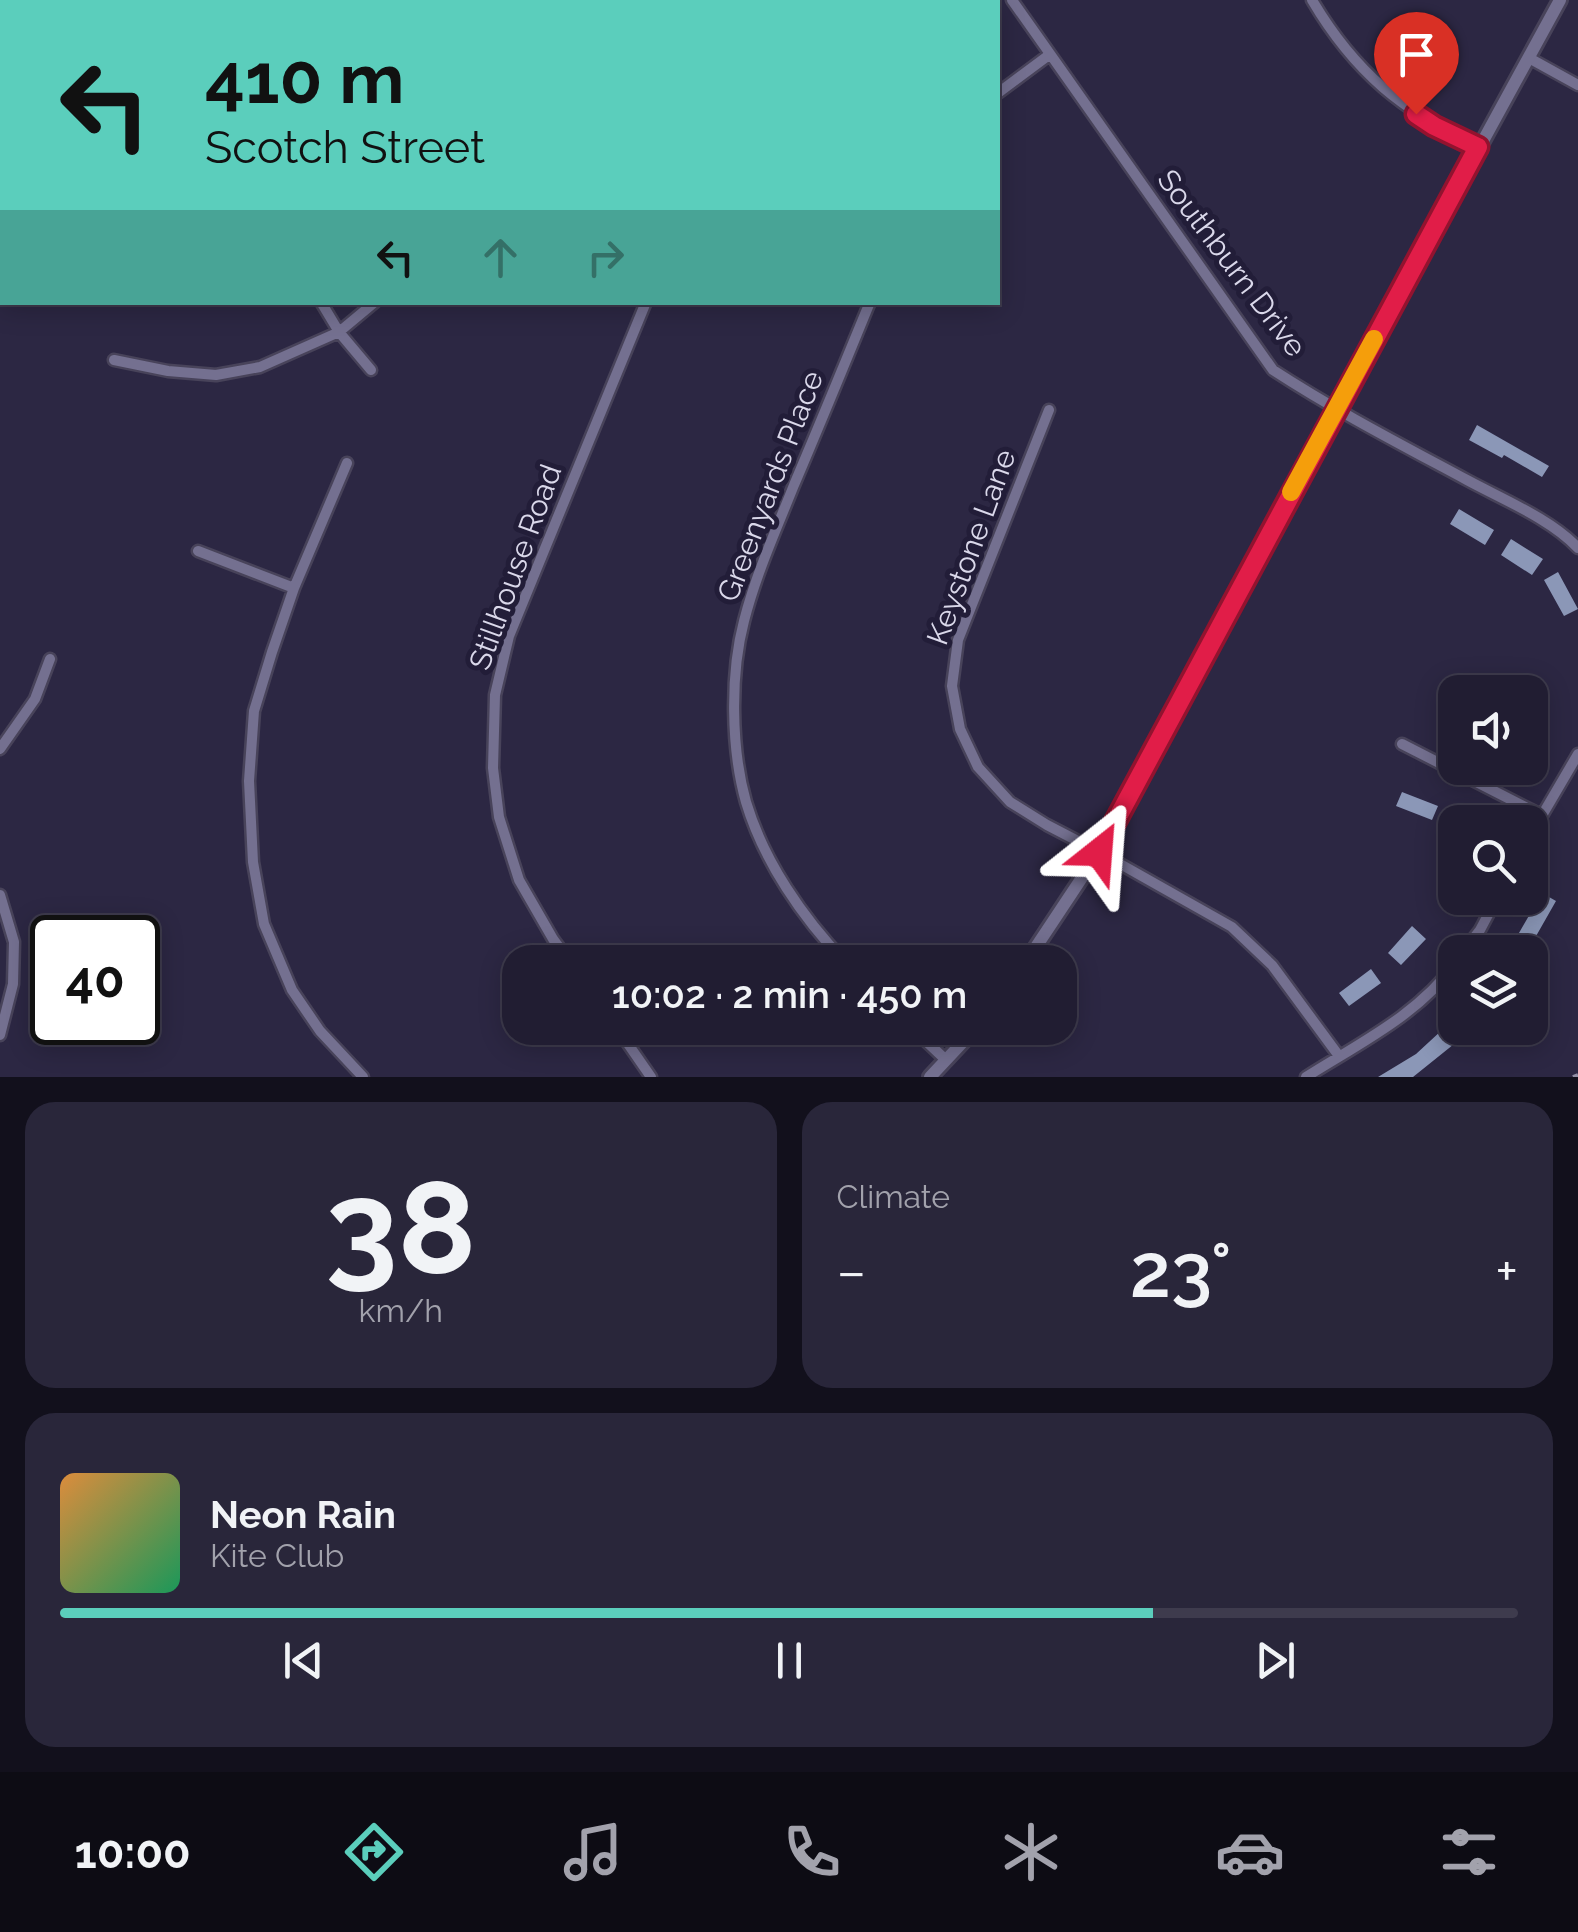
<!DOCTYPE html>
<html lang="en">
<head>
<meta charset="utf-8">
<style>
  body { margin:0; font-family:Raleway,sans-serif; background:#29263a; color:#f1f3f6; height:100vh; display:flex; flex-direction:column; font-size:38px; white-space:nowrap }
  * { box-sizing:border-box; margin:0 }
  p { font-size:32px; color:#a2a2ac }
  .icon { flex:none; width:55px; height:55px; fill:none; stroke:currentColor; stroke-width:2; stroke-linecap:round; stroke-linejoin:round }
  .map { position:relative; height:1077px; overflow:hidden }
  .details { display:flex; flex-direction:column; gap:25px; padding:25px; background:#12101c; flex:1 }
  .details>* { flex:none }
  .hud { position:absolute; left:0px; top:0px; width:1000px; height:305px; box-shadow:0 5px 25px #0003,0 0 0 2px #3e3b4d; background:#5bcebc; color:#111; overflow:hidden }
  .tools { position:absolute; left:1438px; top:675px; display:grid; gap:20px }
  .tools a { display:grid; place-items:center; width:110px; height:110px; border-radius:20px; background:#211d32; box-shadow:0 5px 25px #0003,0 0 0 2px #3e3b4d; font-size:50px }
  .speed { position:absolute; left:30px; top:915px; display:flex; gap:20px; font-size:50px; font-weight:700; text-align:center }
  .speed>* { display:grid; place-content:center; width:130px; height:130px; border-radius:50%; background:#211d32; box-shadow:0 5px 25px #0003,0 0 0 2px #3e3b4d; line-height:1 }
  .speed .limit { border:5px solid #111; border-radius:15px; background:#fff; color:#111 }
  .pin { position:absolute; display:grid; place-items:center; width:85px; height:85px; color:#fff; margin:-102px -42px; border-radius:50% 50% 50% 0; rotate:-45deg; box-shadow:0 0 10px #0007 }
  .pin .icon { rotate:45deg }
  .me { position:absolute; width:110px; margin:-55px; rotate:28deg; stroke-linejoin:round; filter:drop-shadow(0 0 8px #0008) }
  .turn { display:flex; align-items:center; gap:35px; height:210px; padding:0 40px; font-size:45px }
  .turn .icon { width:130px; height:130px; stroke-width:2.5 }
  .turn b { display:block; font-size:70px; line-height:85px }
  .lanes { display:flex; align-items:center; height:95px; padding:0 40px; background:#0003; justify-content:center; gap:50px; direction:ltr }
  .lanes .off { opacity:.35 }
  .big { font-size:75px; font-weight:600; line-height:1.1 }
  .details .tile { flex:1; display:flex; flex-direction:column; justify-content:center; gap:15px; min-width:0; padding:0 35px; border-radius:30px; background:#29263a }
  .details .dial { align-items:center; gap:0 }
  .dial b { font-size:130px; line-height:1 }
  .song { display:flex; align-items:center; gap:30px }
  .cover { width:120px; height:120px; border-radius:15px; background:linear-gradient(135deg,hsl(30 70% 55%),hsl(150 70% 35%)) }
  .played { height:10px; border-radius:5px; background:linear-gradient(90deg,#5bcebc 75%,#3e3b4d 75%) }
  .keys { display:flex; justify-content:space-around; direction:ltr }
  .heat { display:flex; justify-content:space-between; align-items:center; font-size:55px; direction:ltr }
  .details .tiles { flex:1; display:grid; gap:25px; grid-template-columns:1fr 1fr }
  .tile:last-child { grid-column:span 2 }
  .trip { position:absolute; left:502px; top:945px; width:575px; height:100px; border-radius:30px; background:#211d32; box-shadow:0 5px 25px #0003,0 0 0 2px #3e3b4d; font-weight:600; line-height:100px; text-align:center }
  .tab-bar { display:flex; height:160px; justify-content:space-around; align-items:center; background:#0d0c14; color:#a2a2ac }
  .tab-bar .icon { width:70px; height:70px }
  .tab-bar .selected { color:#5bcebc }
  .tab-bar b { font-size:45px; color:#f1f3f6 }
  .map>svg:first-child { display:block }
  .building { fill:#8b97b7 }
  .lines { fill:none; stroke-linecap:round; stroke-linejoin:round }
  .minor-casing { stroke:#48435a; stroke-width:15 }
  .tertiary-casing { stroke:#48435a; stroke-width:18 }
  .minor { stroke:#747090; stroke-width:10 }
  .tertiary { stroke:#747090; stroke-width:12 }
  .rail { stroke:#918ea4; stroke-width:4; stroke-dasharray:12 12; stroke-linecap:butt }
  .route-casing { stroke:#92132f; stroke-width:25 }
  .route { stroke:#e11d48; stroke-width:18 }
  .slow { stroke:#f59e0b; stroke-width:18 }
  .labels { text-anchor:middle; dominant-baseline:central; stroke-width:10; stroke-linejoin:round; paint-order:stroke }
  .street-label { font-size:30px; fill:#dad8ea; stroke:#221d38 }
</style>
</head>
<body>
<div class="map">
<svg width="1578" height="1077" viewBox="0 0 1578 1077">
  <rect width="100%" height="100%" fill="#2c2743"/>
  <!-- building -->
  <path class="building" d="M 1477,425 L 1549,466 L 1542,477 L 1504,455 L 1502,458 L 1469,440 Z
    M 1459,509 L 1494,530 L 1485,545 L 1450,524 Z
    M 1511,539 L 1543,559 L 1532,575 L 1501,555 Z
    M 1558,572 L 1578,609 L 1564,616 L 1544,580 Z
    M 1402,792 L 1438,806 L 1432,820 L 1396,806 Z
    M 1542,893 L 1556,901 L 1527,952 L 1508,952 Z
    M 1412,926 L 1426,939 L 1401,965 L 1388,953 Z
    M 1371,969 L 1381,983 L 1349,1006 L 1339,993 Z
    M 1455,1018 L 1455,1028 L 1474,1028 L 1413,1077 L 1378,1077 L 1416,1054 Z"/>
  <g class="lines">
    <!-- minor casing -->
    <g class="minor-casing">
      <path id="minor" d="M 124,0 L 126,2
        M 1012,0 L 1273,370 C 1336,411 1402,445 1467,480 C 1502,499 1551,519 1578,548
        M 1312,0 C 1355,73 1403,111 1478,147
        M 373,2 L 375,0
        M 541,2 L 542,0
        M 1529,58 L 1578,85
        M 998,93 L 1049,55
        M 0,176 L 2,176
        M 321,302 L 339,332 L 371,370
        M 114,360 L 168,371 L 216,375 L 260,367 L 339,332 L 375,302
        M 1049,410 L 958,640 L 952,686 L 960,729 L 978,767 L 1010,802 L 1047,825 L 1099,852 L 1232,927 L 1272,965 L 1339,1056
        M 347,463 L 294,588 L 272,652 L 254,711 L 249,781 L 253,862 L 264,924 L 292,990 L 320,1031 L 363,1077
        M 198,551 L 294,588
        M 1402,744 L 1541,815
        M 0,749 L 35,699 L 50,659
        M 1530,836 L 1578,754
        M 0,895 L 14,942 L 13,984 L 0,1035
        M 1463,952 L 1480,930 L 1497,898
        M 570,962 L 553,939 L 519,880 L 499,817 L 493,768 L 495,695 L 509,636 L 646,302
        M 845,962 C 803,918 764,862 746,802 C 731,749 730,674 744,621 C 756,574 776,530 794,485 C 820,424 845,363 870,302
        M 617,1028 L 651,1077
        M 912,1028 L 946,1060
        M 1306,1077 C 1358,1044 1418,1015 1455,964"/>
    </g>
    <!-- tertiary casing -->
    <g class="tertiary-casing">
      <path id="tertiary" d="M 1026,962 L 1099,852 L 1336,410 L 1560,0
        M 930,1077 L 976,1028"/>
    </g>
    <!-- minor -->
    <use href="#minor" class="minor"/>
    <!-- tertiary -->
    <use href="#tertiary" class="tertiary"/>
    <!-- rail -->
    <path class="rail" d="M 1573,1077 L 1578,1075"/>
  </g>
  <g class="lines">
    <!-- route casing -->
    <g class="route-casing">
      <path id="route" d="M 1099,852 L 1478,147 L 1434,126 L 1416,114"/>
    </g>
    <!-- route -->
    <use href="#route" class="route"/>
    <!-- slow -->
    <path class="slow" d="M 1291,492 L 1374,339"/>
  </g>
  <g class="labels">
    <!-- street labels -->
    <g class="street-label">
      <text transform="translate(1232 263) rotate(53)">Southburn Drive</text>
      <text transform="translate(770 486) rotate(-69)">Greenyards Place</text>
      <text transform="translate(971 547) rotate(-70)">Keystone Lane</text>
      <text transform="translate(515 567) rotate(-70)">Stillhouse Road</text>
    </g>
  </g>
</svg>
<div class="tools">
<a><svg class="icon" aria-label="sound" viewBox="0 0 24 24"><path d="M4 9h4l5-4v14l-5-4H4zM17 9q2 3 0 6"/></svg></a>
<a><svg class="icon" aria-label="search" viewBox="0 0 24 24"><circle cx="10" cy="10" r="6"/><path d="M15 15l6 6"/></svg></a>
<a><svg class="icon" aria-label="layers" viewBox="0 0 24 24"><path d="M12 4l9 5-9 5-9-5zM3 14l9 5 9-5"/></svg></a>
</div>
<div class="speed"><div class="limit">40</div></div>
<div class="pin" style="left:1416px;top:114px;background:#d93025"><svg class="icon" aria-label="arrive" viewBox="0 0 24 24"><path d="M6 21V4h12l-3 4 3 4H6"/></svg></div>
<svg class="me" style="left:1099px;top:852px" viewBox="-20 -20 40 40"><path d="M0-17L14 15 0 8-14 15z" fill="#e11d48" stroke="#fff" stroke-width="4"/></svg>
<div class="trip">10:02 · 2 min · 450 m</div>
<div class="hud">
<div class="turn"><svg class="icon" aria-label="left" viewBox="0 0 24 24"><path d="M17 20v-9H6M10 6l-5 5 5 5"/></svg><div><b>410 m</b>Scotch Street</div></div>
<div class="lanes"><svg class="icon" aria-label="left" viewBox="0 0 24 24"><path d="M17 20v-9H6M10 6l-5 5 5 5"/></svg><svg class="icon off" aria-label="ahead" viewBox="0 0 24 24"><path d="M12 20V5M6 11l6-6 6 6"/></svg><svg class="icon off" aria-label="right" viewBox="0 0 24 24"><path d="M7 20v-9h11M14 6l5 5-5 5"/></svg></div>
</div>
</div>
<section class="details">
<div class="tiles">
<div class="tile dial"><b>38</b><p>km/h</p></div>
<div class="tile"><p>Climate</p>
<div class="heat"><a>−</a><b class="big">23°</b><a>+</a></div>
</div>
<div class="tile">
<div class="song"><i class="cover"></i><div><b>Neon Rain</b><p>Kite Club</p></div></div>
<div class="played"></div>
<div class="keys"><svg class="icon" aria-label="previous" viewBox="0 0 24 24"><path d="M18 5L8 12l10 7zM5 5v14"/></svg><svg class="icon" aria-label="pause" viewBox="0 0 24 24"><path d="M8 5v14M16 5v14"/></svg><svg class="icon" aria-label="next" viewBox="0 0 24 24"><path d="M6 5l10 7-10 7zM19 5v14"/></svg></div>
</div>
</div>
</section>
<nav class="tab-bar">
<b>10:00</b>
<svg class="icon selected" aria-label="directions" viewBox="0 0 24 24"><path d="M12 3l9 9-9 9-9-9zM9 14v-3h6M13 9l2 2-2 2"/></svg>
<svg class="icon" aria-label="music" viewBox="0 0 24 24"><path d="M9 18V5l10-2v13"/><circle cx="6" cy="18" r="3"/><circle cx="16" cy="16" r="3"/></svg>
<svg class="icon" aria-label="phone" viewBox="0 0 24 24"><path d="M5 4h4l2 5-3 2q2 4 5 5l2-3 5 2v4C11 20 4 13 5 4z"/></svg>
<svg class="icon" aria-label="climate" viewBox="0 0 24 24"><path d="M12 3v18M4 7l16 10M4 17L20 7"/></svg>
<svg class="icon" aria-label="car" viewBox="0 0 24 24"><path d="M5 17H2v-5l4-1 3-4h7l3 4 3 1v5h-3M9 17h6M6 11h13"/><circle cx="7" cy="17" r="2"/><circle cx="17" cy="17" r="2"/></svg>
<svg class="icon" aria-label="filters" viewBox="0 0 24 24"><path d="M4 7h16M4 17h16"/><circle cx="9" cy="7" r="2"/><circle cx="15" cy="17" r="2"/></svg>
</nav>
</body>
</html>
